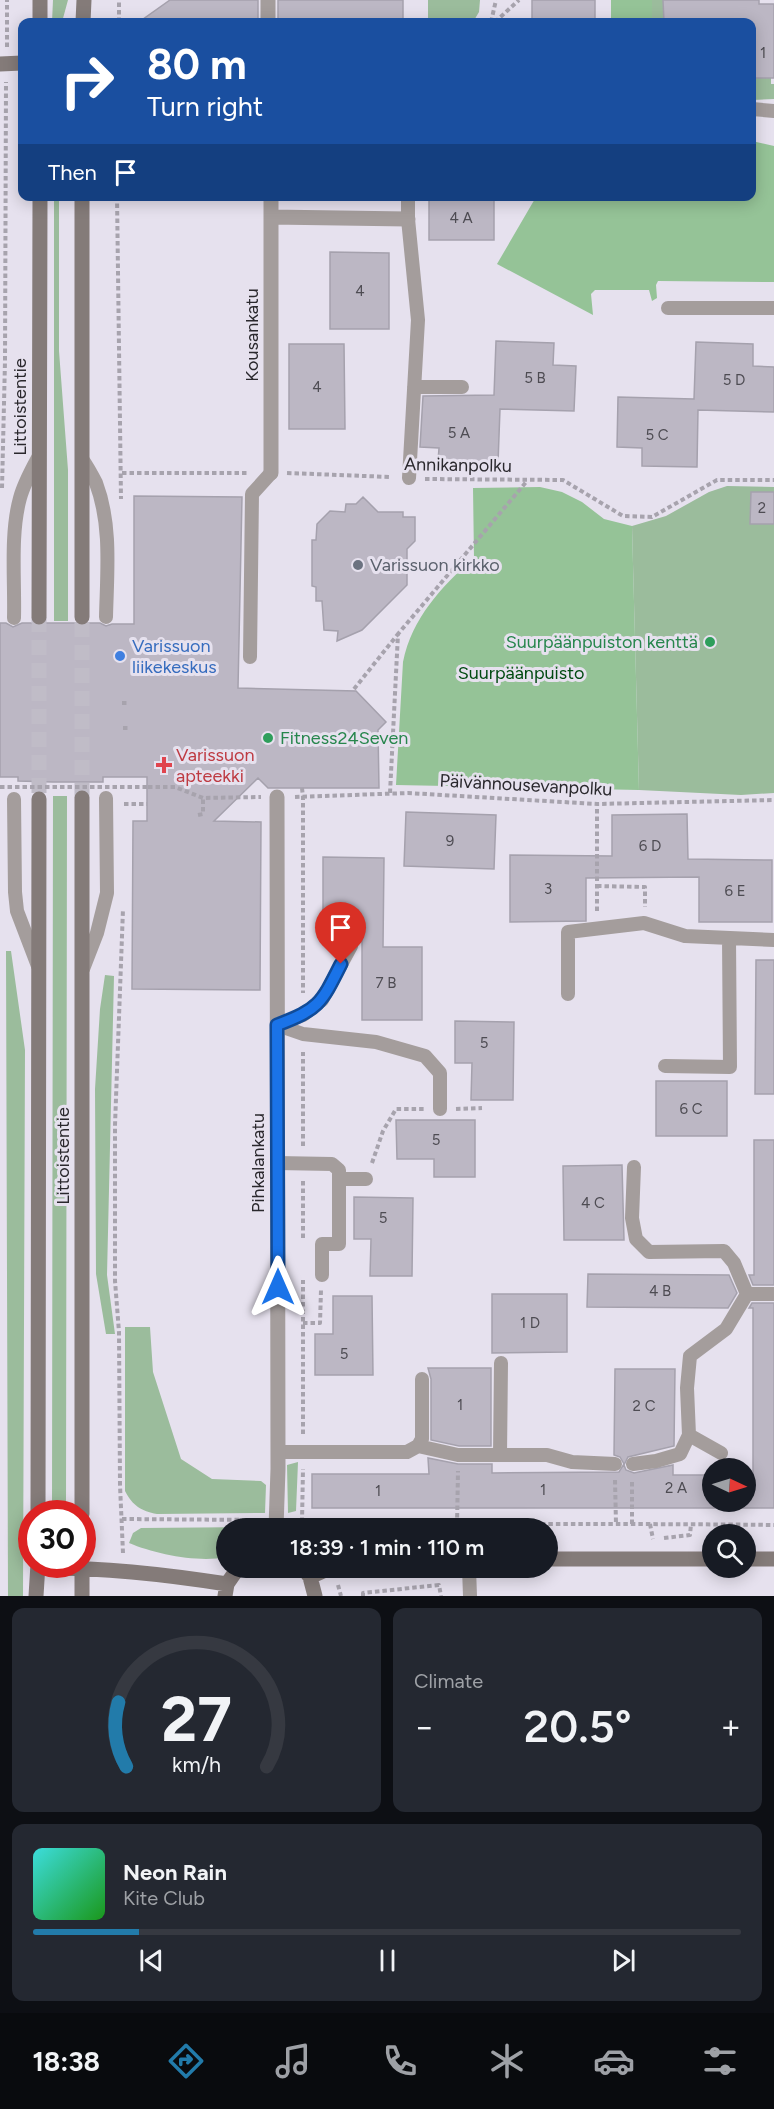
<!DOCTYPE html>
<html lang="en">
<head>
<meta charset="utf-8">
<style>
  body { margin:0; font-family:Figtree,sans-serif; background:#242831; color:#f1f3f6; height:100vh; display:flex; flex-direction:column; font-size:22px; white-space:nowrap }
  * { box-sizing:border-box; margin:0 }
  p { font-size:20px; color:#9ea1a6 }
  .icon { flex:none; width:33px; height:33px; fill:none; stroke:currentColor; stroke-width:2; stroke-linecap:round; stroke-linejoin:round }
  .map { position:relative; height:1596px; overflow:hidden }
  .side { display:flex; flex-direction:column; gap:12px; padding:12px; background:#0d0f14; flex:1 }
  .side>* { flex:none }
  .banner { position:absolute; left:18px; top:18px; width:738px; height:183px; border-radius:12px; box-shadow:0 3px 15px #0003; background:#1a4fa0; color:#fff; overflow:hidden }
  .needle { width:39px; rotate:94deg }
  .controls { position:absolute; left:702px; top:1458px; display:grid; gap:12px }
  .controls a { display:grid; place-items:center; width:54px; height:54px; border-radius:50%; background:#171b24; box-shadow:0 3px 15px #0003; font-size:30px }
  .speed { position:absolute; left:18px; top:1500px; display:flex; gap:12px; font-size:30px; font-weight:700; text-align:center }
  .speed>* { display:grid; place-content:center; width:78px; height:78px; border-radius:50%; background:#171b24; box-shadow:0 3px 15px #0003; line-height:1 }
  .speed .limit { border:9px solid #d22; background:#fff; color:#111 }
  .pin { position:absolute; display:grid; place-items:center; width:51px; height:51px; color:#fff; margin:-62px -26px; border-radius:50% 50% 50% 0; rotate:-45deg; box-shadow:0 0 6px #0007 }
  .pin .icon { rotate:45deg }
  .me { position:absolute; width:66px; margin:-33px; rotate:0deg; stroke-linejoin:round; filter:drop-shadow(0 0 4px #0008) }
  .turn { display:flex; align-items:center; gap:21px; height:126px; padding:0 30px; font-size:27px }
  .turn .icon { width:78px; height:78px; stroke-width:2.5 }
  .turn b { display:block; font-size:42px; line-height:51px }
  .then { display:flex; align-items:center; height:57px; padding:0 30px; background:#0003; gap:12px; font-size:22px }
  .big { font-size:45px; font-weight:600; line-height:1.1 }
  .side .tile { flex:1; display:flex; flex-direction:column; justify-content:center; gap:9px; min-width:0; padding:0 21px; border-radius:12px; background:#242831 }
  .side .dial { align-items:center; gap:0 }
  .dial svg { height:156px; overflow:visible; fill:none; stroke:#363941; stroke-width:7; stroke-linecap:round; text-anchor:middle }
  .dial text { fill:#f1f3f6; stroke:none }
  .song { display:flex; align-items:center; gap:18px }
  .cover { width:72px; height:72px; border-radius:9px; background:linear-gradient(135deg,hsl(180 70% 55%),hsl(120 70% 35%)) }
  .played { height:6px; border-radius:3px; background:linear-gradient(90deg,#227baa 15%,#363941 15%) }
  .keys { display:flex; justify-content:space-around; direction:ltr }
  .heat { display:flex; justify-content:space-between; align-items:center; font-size:33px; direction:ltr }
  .side .tiles { flex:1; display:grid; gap:12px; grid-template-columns:1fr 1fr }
  .tile:last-child { grid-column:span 2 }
  .trip { position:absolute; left:216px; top:1518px; width:342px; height:60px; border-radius:30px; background:#171b24; box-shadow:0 3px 15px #0003; font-weight:600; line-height:60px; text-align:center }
  .menu { display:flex; height:96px; justify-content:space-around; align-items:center; background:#090b0e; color:#9ea1a6 }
  .menu .icon { width:42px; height:42px }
  .menu .on { color:#227baa }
  .menu b { font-size:27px; color:#f1f3f6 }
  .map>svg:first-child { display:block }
  .green { fill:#9bbc9c }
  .forest { fill:#95c397 }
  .building { fill:#bcb7c4; stroke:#a5a1ad; stroke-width:1.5 }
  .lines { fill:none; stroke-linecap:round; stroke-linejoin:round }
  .secondary-tunnel { stroke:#c0bcc7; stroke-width:15; stroke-dasharray:15 8; stroke-linecap:butt }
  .path { stroke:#a7a3ad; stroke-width:4; stroke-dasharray:4.5 3; stroke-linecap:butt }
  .lane { stroke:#a49d9c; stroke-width:14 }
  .street { stroke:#a49d9c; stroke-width:15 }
  .secondary { stroke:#847b79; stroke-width:15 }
  .path-bridge { stroke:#a7a3ad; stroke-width:4; stroke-dasharray:4.5 3; stroke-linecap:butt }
  .route-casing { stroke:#114b97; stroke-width:15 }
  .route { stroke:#1a73e8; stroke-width:10 }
  .worship-dot { fill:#6b7280; stroke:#e6e1ee; stroke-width:2 }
  .leisure-dot { fill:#2e9e5b; stroke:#e6e1ee; stroke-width:2 }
  .shop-dot { fill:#3f7fe0; stroke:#e6e1ee; stroke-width:2 }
  .health-dot { fill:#e0444e; stroke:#e6e1ee; stroke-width:2 }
  .labels { text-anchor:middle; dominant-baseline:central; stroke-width:6; stroke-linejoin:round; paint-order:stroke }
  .number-label { font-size:15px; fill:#4e4c53 }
  .street-label { font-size:18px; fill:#2a282d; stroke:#e6e1ee }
  .worship-label { font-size:18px; fill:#5b616d; stroke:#e6e1ee; text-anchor:start }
  .leisure-label { font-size:18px; fill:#27864d; stroke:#e6e1ee; text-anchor:end }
  .shop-label { font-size:18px; fill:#366cbe; stroke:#e6e1ee; text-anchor:start }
  .park-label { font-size:18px; fill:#004a11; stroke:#e6e1ee }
  .health-label { font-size:18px; fill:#be3a42; stroke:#e6e1ee; text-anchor:start }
</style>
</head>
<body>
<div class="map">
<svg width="774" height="1596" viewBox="0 0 774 1596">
  <rect width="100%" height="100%" fill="#e6e1ee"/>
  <!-- green -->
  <path class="green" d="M 53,0 L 68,0 L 62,22 L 52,22 Z
    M 428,0 L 480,0 L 479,12 L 473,22 L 428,22 Z
    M 652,0 L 663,0 L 664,22 L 652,22 Z
    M 752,78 L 771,78 L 771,84 L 774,84 L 774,99 L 752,100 Z
    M 54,197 L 59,197 L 59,351 L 68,470 L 68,621 L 54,621 Z
    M 727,486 L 774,487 L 774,793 L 741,795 L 639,790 L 632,526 L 666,516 L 709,492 Z
    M 53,796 L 67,796 L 66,1514 L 56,1513 L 52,1504 Z
    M 6,951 L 11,951 L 25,1050 L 23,1596 L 8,1596 Z
    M 105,975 L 114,976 L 107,1275 L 115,1334 L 106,1334 L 96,1274 L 95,1089 L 100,1009 Z
    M 125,1327 L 150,1327 L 153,1372 L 181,1459 L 212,1479 L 261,1481 L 266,1485 L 265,1513 L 157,1514 C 141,1511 133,1506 125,1491 Z
    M 298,1462 L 296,1511 L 288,1513 L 287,1465 Z
    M 264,1527 L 263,1528 L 226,1528 L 226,1557 C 199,1563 155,1554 129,1543 L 133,1533 L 141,1528 Z"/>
  <!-- forest -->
  <path class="forest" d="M 611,0 L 652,0 L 652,22 L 611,22 Z
    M 752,141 L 774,146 L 774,282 L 658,281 L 656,285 L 657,298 L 652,301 L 649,290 L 595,290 L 591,294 L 593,315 L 497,264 L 536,197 L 752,196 Z
    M 540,487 L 562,492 L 582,502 L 604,519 L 632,526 L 639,790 L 396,785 L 403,662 C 412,618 441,587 474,558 L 473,488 Z"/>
  <!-- building -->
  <path class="building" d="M 170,0 L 258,0 L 258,22 L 139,22 Z
    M 278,0 L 403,0 L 403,22 L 278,22 Z
    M 532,0 L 595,0 L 595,22 L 532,22 Z
    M 663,0 L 759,0 L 759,4 L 774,4 L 774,78 L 752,78 L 752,22 L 664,22 Z
    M 429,196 L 494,196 L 494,240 L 429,240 Z
    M 330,252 L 389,253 L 389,329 L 330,329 Z
    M 496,341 L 554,343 L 553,365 L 576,366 L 574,411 L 500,409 L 498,463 L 438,462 L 439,448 L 420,447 L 423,396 L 494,395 Z
    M 696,342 L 753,344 L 753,366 L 774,367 L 774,412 L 698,410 L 697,467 L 642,466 L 642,448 L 617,447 L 618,397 L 694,399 Z
    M 289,344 L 344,344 L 345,429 L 289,429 Z
    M 751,492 L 774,492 L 774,524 L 750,524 Z
    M 134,496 L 242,497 L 238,688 L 356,691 L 386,722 L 378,730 L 379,788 L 268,788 L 258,778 L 214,821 L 261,822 L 260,990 L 132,989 L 133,821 L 147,821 L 147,777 L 103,777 L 103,782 L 53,782 L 18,781 L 18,777 L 0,777 L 0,623 L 6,623 L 13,627 L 22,623 L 31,623 L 38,627 L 46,623 L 75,623 L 81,627 L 89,623 L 100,623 L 106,626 L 112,624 L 134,624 Z
    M 363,497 L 378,512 L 403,512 L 403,517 L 415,517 L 415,541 L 407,549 L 407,585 L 362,630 L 337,641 L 338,631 L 324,630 L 322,601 L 316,601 L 316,587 L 312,586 L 312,540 L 316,540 L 317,524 L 330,511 L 345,512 L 346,504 L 356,504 Z
    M 406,812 L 496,815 L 494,869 L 404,866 Z
    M 687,814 L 688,859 L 772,860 L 772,922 L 699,922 L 699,877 L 586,878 L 586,921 L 510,922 L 510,855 L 612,856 L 612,815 Z
    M 323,857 L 384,858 L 383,947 L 422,947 L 422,1020 L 362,1020 L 362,930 L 323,930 Z
    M 756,960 L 774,960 L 774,1094 L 755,1094 Z
    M 455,1021 L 514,1022 L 513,1100 L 471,1100 L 472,1063 L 455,1063 Z
    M 656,1081 L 727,1081 L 727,1136 L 656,1136 Z
    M 396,1120 L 475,1120 L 475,1177 L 434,1177 L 434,1159 L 397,1159 Z
    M 754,1140 L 774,1140 L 774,1285 L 753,1285 L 749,1275 L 754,1275 Z
    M 622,1165 L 624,1240 L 564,1240 L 563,1166 Z
    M 354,1197 L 413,1198 L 412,1276 L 370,1276 L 371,1239 L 354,1239 Z
    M 588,1274 L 729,1275 L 737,1293 L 728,1308 L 587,1307 Z
    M 492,1294 L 567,1294 L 567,1352 L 492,1353 Z
    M 333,1296 L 372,1296 L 373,1375 L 315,1375 L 315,1334 L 333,1334 Z
    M 752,1303 L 774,1303 L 774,1508 L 312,1508 L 312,1474 L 429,1474 L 428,1458 L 458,1464 L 492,1464 L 492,1473 L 619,1472 L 624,1464 L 620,1457 L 614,1455 L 615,1369 L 675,1369 L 674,1446 L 628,1457 L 624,1465 L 626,1470 L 634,1473 L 673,1465 L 673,1475 L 712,1475 L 712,1502 L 746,1502 L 746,1475 L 753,1475 L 753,1308 L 749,1308 Z
    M 428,1368 L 491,1368 L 491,1446 L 459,1446 L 431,1440 L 431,1379 Z"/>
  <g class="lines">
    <!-- secondary-tunnel -->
    <path class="secondary-tunnel" d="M 39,617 L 39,799
      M 82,798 L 82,617"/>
    <!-- path -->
    <path class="path" d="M 119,22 L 119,0
      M 491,22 L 496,0
      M 495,22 L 519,0
      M 7,47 L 7,0
      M 117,196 L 121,499
      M 122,473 L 247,473
      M 287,473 L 391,477
      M 425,479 L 563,480 L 623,516 L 652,517 L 717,480 L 774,480
      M 2,488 L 5,361 L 6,82
      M 354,689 L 398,634
      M 122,703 L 128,703
      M 123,728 L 129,728
      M 148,787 L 175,787 L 203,798 L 261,797
      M 302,788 L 303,797 L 303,993
      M 390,793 L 398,634 L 527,481
      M 295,797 L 408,793 L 597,804 L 774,800
      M 124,804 L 147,804
      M 198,815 L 203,814 L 203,798
      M 597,886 L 645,887 L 645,907
      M 597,911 L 597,804
      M 456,1109 L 482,1108
      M 303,1146 L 303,1052
      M 372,1163 L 383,1131 L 396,1109 L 424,1109
      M 303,1181 L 303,1239
      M 303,1323 L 320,1323 L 321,1290
      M 303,1434 L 303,1280
      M 615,1480 L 616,1524
      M 122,1519 L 257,1520
      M 301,1522 L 316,1524 C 469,1525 621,1523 774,1525
      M 302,1522 L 303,1469
      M 632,1524 L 632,1479
      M 650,1524 L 653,1539
      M 457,1525 L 458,1471
      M 664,1538 L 690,1535 L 691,1524
      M 123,1553 L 120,1485 L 119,1332 L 115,1281 L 115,1125 L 123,909
      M 338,1585 L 341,1596
      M 363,1596 L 363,1593 L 439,1585 L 441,1596"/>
    <!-- lane -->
    <path class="lane" d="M 752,109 L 774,111
      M 408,196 L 408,219 L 418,320 L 409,478
      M 668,308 L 774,308
      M 414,387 L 462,387
      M 82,459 C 87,466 92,475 96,483 C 112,525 107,573 106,617
      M 14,618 C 15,580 10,534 20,498 C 24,483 32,469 39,456
      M 250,657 L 252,494 L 271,473
      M 14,799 L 15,892 L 17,911 L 38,966
      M 351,946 L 322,1000 L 303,1015 L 277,1025 L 303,1034 L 376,1042 L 425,1056 L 440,1073 L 440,1109
      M 83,969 L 97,933 L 107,893 L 106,798
      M 568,994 L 568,932 L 644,923 L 685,936 L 774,940
      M 665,1066 L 730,1067 L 729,938
      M 277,1163 L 332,1164 L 339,1170 L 339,1244 L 322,1244 L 322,1275
      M 634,1167 L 632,1218 L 636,1239 L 649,1252 L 724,1251 L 734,1263 L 747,1294 L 774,1294
      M 339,1179 L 366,1179
      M 418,1446 L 458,1455 L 547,1455 L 572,1462 L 615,1464
      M 278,1452 L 407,1452 L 418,1446 L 422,1439 L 422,1379
      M 721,1453 L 689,1435 L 687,1388 L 690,1356 L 726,1329 L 747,1294
      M 500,1455 L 501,1363
      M 633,1464 L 656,1461 L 680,1454 L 689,1435
      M 469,1568 L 470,1596"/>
    <!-- street -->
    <path class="street" d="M 268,0 L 268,22
      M 271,196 L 271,473
      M 271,217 L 408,219
      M 276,1528 L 278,1469 L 277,797"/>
    <!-- secondary -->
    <path class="secondary" d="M 40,0 L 40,22
      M 83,22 L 84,0
      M 0,64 L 22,63
      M 82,196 L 82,617
      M 39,617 L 40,196
      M 82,798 L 82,1514
      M 38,1514 L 39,799
      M 548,1559 L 712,1559
      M 746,1559 L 774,1559
      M 82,1564 L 82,1596
      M 38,1568 C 102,1567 164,1574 227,1584
      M 303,1568 L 310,1577 L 315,1596
      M 310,1577 L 330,1568
      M 36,1596 L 38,1564
      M 225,1596 L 227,1584 L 238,1568"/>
    <!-- path-bridge -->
    <path class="path-bridge" d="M 0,787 L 148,787"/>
  </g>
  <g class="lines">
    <!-- route casing -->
    <g class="route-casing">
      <path id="route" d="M 278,1287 L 277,1025 C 319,1009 321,1004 341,964"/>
    </g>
    <!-- route -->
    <use href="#route" class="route"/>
  </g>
  <!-- markers -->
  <circle class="worship-dot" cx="358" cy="565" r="6"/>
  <g class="leisure-dot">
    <circle cx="710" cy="642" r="6"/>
    <circle cx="268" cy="738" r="6"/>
  </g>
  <circle class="shop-dot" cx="120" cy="656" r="6"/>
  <path class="health-dot" d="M161 756h6v6h6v6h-6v6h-6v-6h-6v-6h6z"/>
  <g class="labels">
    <!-- number labels -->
    <g class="number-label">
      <text x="763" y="53">1</text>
      <text x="461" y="218">4 A</text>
      <text x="360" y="291">4</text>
      <text x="535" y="378">5 B</text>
      <text x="734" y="380">5 D</text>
      <text x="317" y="387">4</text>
      <text x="459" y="433">5 A</text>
      <text x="657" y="435">5 C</text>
      <text x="762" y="508">2</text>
      <text x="450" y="841">9</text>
      <text x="650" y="846">6 D</text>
      <text x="548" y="889">3</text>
      <text x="735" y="891">6 E</text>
      <text x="386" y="983">7 B</text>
      <text x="484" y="1043">5</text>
      <text x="691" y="1109">6 C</text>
      <text x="436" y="1140">5</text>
      <text x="593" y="1203">4 C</text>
      <text x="383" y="1218">5</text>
      <text x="660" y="1291">4 B</text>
      <text x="530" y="1323">1 D</text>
      <text x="344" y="1354">5</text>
      <text x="460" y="1405">1</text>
      <text x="644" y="1406">2 C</text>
      <text x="676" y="1488">2 A</text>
      <text x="543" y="1490">1</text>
      <text x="378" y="1491">1</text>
    </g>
    <!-- street labels -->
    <g class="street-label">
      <text transform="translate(252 335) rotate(-90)">Kousankatu</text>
      <text transform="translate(20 407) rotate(-90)">Littoistentie</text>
      <text transform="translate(458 465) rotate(1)">Annikanpolku</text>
      <text transform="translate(526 785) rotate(3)">Päivännousevanpolku</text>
      <text transform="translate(63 1156) rotate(-90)">Littoistentie</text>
      <text transform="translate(258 1163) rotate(-90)">Pihkalankatu</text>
    </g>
    <!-- worship labels -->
    <g class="worship-label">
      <text x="370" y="565">Varissuon kirkko</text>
    </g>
    <!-- leisure labels -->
    <g class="leisure-label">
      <text x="698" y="642">Suurpäänpuiston kenttä</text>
      <text x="280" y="738" text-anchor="start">Fitness24Seven</text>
    </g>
    <!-- shop labels -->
    <g class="shop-label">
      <text x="132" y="646">Varissuon<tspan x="132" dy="21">liikekeskus</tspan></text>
    </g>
    <!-- park labels -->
    <g class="park-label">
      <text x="521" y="673">Suurpäänpuisto</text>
    </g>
    <!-- health labels -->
    <g class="health-label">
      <text x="176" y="755">Varissuon<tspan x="176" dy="21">apteekki</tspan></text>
    </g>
  </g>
</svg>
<div class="controls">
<a><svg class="needle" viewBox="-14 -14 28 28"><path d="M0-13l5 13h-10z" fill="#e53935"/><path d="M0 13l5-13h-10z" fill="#9ea1a6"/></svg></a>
<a><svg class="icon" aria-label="search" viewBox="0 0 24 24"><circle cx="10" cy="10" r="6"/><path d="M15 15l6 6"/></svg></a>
</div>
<div class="speed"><div class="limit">30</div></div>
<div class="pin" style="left:341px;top:964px;background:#d93025"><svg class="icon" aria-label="arrive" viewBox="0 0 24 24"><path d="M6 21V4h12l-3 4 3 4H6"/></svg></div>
<svg class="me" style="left:278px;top:1287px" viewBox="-20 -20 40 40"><path d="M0-17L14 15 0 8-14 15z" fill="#1a73e8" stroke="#fff" stroke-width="4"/></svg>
<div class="trip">18:39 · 1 min · 110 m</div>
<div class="banner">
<div class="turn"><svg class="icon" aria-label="right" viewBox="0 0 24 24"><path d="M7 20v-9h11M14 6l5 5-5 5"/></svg><div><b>80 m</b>Turn right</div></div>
<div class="then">Then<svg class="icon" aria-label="arrive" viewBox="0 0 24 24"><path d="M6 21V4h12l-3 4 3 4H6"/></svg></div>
</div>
</div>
<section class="side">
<div class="tiles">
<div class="tile dial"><svg viewBox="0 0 100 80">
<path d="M14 69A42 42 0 1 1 86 69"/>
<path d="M14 69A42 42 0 0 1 10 36" stroke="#227baa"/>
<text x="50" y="56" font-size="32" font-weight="700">27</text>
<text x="50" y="72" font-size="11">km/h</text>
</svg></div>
<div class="tile"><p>Climate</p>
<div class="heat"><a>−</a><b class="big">20.5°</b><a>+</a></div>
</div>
<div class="tile">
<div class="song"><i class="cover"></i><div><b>Neon Rain</b><p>Kite Club</p></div></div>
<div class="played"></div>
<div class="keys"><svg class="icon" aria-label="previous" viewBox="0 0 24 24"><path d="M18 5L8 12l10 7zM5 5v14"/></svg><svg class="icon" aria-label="pause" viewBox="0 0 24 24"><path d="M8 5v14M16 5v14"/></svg><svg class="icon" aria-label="next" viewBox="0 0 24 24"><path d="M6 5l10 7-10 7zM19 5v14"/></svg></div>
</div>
</div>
</section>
<nav class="menu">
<b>18:38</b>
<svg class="icon on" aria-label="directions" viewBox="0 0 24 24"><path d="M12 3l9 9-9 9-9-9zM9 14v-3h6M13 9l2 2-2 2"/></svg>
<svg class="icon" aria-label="music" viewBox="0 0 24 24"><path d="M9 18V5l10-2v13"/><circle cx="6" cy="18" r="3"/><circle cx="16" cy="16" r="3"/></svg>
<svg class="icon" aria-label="phone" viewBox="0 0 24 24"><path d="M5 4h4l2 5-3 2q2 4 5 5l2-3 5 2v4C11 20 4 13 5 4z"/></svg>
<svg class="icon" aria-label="climate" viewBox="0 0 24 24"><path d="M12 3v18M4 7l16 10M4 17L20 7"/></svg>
<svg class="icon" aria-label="car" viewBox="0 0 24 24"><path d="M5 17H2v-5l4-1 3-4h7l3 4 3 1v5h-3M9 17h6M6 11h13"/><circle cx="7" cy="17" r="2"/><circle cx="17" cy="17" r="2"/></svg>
<svg class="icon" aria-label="filters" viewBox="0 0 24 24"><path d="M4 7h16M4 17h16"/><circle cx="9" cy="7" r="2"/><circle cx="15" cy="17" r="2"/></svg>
</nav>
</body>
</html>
